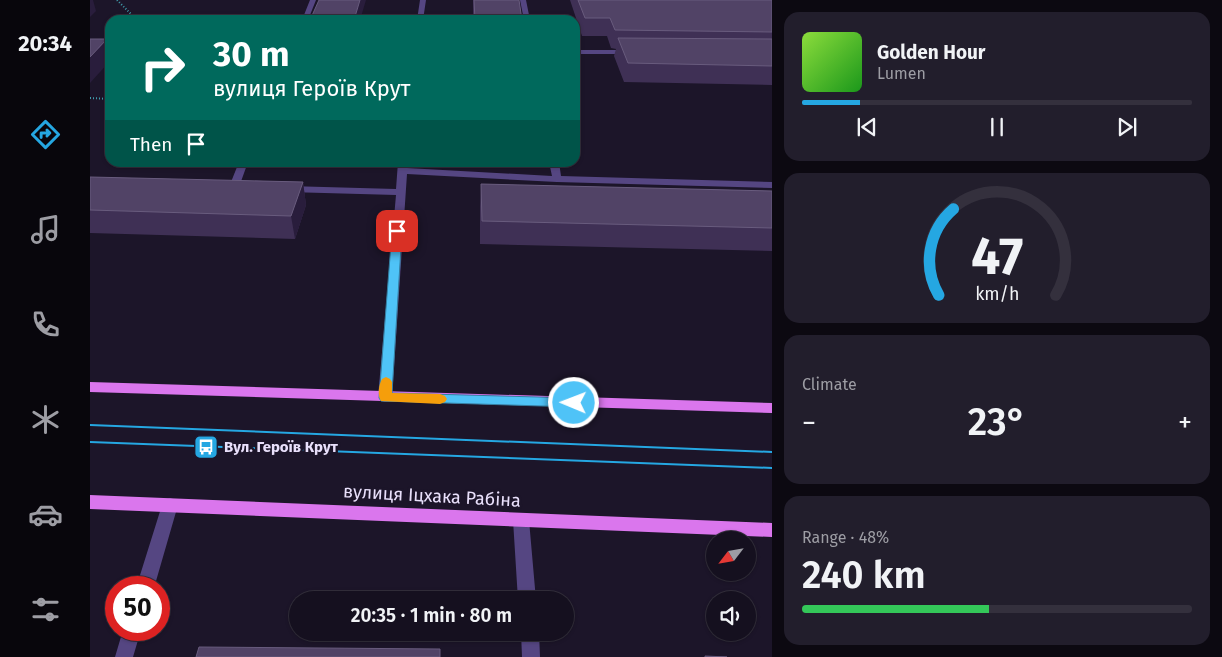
<!DOCTYPE html>
<html lang="en">
<head>
<meta charset="utf-8">
<style>
  body { margin:0; font-family:"Fira Sans",sans-serif; background:#221e2c; color:#f1f3f6; height:100vh; display:flex; flex-direction:column; font-size:19px; white-space:nowrap }
  * { box-sizing:border-box; margin:0 }
  p { font-size:16px; color:#9d9da4 }
  .icon { flex:none; width:28px; height:28px; fill:none; stroke:currentColor; stroke-width:2; stroke-linecap:round; stroke-linejoin:round }
  .map { position:relative; flex:1; overflow:hidden }
  .sheet { display:flex; flex-direction:column; gap:12px; padding:12px; background:#0c0911; width:450px }
  .sheet>* { flex:none }
  .top-card { position:absolute; left:15px; top:15px; width:475px; height:152px; border-radius:15px; box-shadow:0 1px 4px #0004,0 0 0 1px #34303d; background:#00695c; color:#fff; overflow:hidden }
  .needle { width:32px; rotate:239deg }
  .tools { position:absolute; left:616px; top:531px; display:grid; gap:10px }
  .tools a { display:grid; place-items:center; width:50px; height:50px; border-radius:50%; background:#15101f; box-shadow:0 1px 4px #0004,0 0 0 1px #34303d; font-size:25px }
  .speed { position:absolute; left:15px; top:576px; display:flex; gap:10px; font-size:25px; font-weight:700; text-align:center }
  .speed>* { display:grid; place-content:center; width:65px; height:65px; border-radius:50%; background:#15101f; box-shadow:0 1px 4px #0004,0 0 0 1px #34303d; line-height:1 }
  .speed .limit { border:8px solid #d22; background:#fff; color:#111 }
  .pin { position:absolute; display:grid; place-items:center; width:42px; height:42px; color:#fff; margin:-21px; border-radius:10px; box-shadow:0 2px 8px #0006 }
  .me { position:absolute; width:55px; margin:-28px; rotate:271deg; stroke-linejoin:round; filter:drop-shadow(0 0 4px #0008) }
  .turn { display:flex; align-items:center; gap:18px; height:105px; padding:0 25px; font-size:22px }
  .turn .icon { width:65px; height:65px; stroke-width:2.5 }
  .turn b { display:block; font-size:35px; line-height:42px }
  .then { display:flex; align-items:center; height:48px; padding:0 25px; background:#0003; gap:10px; font-size:19px }
  .big { font-size:38px; font-weight:600; line-height:1.1 }
  .sheet .card { flex:1; display:flex; flex-direction:column; justify-content:center; gap:8px; min-width:0; padding:0 18px; border-radius:15px; background:#221e2c }
  .sheet .dial { align-items:center; gap:0 }
  .dial svg { height:130px; overflow:visible; fill:none; stroke:#34303d; stroke-width:7; stroke-linecap:round; text-anchor:middle }
  .dial text { fill:#f1f3f6; stroke:none }
  .song { display:flex; align-items:center; gap:15px }
  .cover { width:60px; height:60px; border-radius:8px; background:linear-gradient(135deg,hsl(90 70% 55%),hsl(120 70% 35%)) }
  .played { height:5px; border-radius:2px; background:linear-gradient(90deg,#25a7e2 15%,#34303d 15%) }
  .keys { display:flex; justify-content:space-around; direction:ltr }
  .heat { display:flex; justify-content:space-between; align-items:center; font-size:28px; direction:ltr }
  .charge { height:8px; border-radius:4px; background:linear-gradient(90deg,#34c759 48%,#34303d 0) }
  .trip { position:absolute; left:199px; top:591px; width:285px; height:50px; border-radius:25px; background:#15101f; box-shadow:0 1px 4px #0004,0 0 0 1px #34303d; font-weight:600; line-height:50px; text-align:center }
  main { display:flex; flex:1; min-height:0 }
  .tab-bar { display:flex; flex-direction:column; width:90px; justify-content:space-around; align-items:center; background:#08060c; color:#9d9da4 }
  .tab-bar .icon { width:35px; height:35px }
  .tab-bar .selected { color:#25a7e2 }
  .tab-bar b { font-size:22px; color:#f1f3f6 }
  .map>svg:first-child { display:block }
  .lines { fill:none; stroke-linecap:round; stroke-linejoin:round }
  .path { stroke:#419eae; stroke-width:2; stroke-dasharray:1 2; stroke-linecap:butt }
  .minor { fill:#554682; fill-rule:evenodd }
  .major { fill:#da76ed; fill-rule:evenodd }
  .tram { stroke:#25a7e2; stroke-width:2 }
  .wall { fill:#3f3055 }
  .shaded-wall { fill:#291d3c }
  .building { fill:#514366; stroke:#695c7e }
  .route { fill:#4fc3f7; stroke:#337fa1 }
  .slow { fill:#f59e0b }
  .labels { text-anchor:middle; dominant-baseline:central; stroke-width:5; stroke-linejoin:round; paint-order:stroke }
  .poi-label { font-size:15px; font-weight:bold; fill:#e9e0fb; stroke:#1c1529; text-anchor:start }
  .near-street-label { font-size:18px; fill:#e9e0fb; stroke:#1c1529 }
</style>
</head>
<body>
<main>
<nav class="tab-bar">
<b>20:34</b>
<svg class="icon selected" aria-label="directions" viewBox="0 0 24 24"><path d="M12 3l9 9-9 9-9-9zM9 14v-3h6M13 9l2 2-2 2"/></svg>
<svg class="icon" aria-label="music" viewBox="0 0 24 24"><path d="M9 18V5l10-2v13"/><circle cx="6" cy="18" r="3"/><circle cx="16" cy="16" r="3"/></svg>
<svg class="icon" aria-label="phone" viewBox="0 0 24 24"><path d="M5 4h4l2 5-3 2q2 4 5 5l2-3 5 2v4C11 20 4 13 5 4z"/></svg>
<svg class="icon" aria-label="climate" viewBox="0 0 24 24"><path d="M12 3v18M4 7l16 10M4 17L20 7"/></svg>
<svg class="icon" aria-label="car" viewBox="0 0 24 24"><path d="M5 17H2v-5l4-1 3-4h7l3 4 3 1v5h-3M9 17h6M6 11h13"/><circle cx="7" cy="17" r="2"/><circle cx="17" cy="17" r="2"/></svg>
<svg class="icon" aria-label="filters" viewBox="0 0 24 24"><path d="M4 7h16M4 17h16"/><circle cx="9" cy="7" r="2"/><circle cx="15" cy="17" r="2"/></svg>
</nav>
<div class="map">
<svg width="682" height="657" viewBox="0 0 682 657">
  <rect width="100%" height="100%" fill="#1c1529"/>
  <g class="lines">
    <!-- path -->
    <path class="path" d="M 27,0 L 47,20
      M 0,98 L 20,99"/>
    <!-- minor -->
    <path class="minor" d="M 220,0 L 226,0 L 218,20 L 212,20 Z
      M 330,0 L 336,0 L 333,20 L 327,20 Z
      M 430,0 L 436,0 L 440,20 L 434,20 Z
      M 0,44 L 20,45 L 20,49 L 0,48 Z
      M 485,50 L 542,50 L 546,52 L 542,54 L 485,54 Z
      M 149,162 L 158,162 L 149,187 L 147,189 L 141,189 L 139,187 Z
      M 308,162 L 318,162 L 317,168 L 462,176 L 459,162 L 469,162 L 471,176 L 682,182 L 682,188 L 467,182 L 317,174 L 302,397 L 300,401 L 295,402 L 290,401 L 288,397 L 306,195 L 198,192 L 193,189 L 198,186 L 306,189 Z
      M 80,498 L 86,500 L 88,505 L 64,588 L 46,588 L 72,505 L 74,500 Z
      M 431,513 L 437,515 L 439,520 L 446,600 L 428,600 L 423,520 L 425,515 Z
      M 33,630 L 51,630 L 43,657 L 25,657 Z
      M 431,632 L 449,632 L 450,657 L 432,657 Z"/>
    <!-- major -->
    <path class="major" d="M 0,382 L 682,403 L 682,413 L 0,392 Z
      M 0,495 L 682,523 L 682,537 L 0,509 Z"/>
    <!-- tram -->
    <path class="tram" d="M 0,425 L 682,452
      M 0,442 L 682,468"/>
  </g>
  <!-- wall -->
  <path class="wall" d="M 383,0 L 429,0 L 432,20 L 383,20 Z
    M 480,0 L 682,0 L 682,85 L 534,82 L 524,56 L 526,49 L 521,48 L 517,36 L 492,36 Z
    M 0,177 L 213,182 L 216,205 L 205,239 L 0,233 Z
    M 391,184 L 682,191 L 682,251 L 390,244 L 390,206 Z"/>
  <!-- shaded-wall -->
  <path class="shaded-wall" d="M 0,0 L 3,0 L 6,11 L 0,17 Z
    M 270,0 L 276,0 L 270,20 L 264,20 Z
    M 17,39 L 20,48 L 20,61 L 0,83 L 0,57 Z
    M 213,182 L 216,205 L 205,239 L 201,216 Z"/>
  <!-- building -->
  <path class="building" d="M 229,0 L 270,0 L 264,20 L 220,20 Z
    M 384,0 L 429,0 L 432,20 L 385,20 Z
    M 488,0 L 682,0 L 682,32 L 525,30 L 520,18 L 495,18 Z
    M 528,38 L 682,39 L 682,66 L 538,63 Z
    M 0,39 L 17,39 L 0,57 Z
    M 0,177 L 213,182 L 201,216 L 0,210 Z
    M 391,184 L 682,191 L 682,228 L 392,221 Z
    M 109,647 L 350,649 L 350,657 L 106,657 Z
    M 615,656 L 637,657 L 615,657 Z"/>
  <!-- route -->
  <path class="route" d="M 307,228 L 312,231 L 302,393 L 484,398 L 488,399 L 490,403 L 488,406 L 484,407 L 291,401 L 289,398 L 302,231 Z"/>
  <!-- slow -->
  <path class="slow" d="M 296,377 L 300,379 L 302,382 L 302,393 L 350,394 L 355,396 L 357,399 L 355,402 L 350,404 L 291,401 C 287,395 289,384 292,379 Z"/>
  <!-- icons -->
  <defs>
    <g id="bus-square" transform="scale(1.25)"><rect x="-9" y="-9" width="18" height="18" rx="4" fill="#25a7e2" stroke="#1c1529"/><path d="M-5-6H5V4H4V6H2V4H-2V6H-4V4H-5ZM-3.5-4V0h7V-4ZM-3.5 1.2v1.5H-2V1.2ZM2 1.2v1.5H3.5V1.2Z" fill="#fff"/></g>
  </defs>
  <g fill-rule="evenodd">
    <use href="#bus-square" x="116" y="447"/>
  </g>
  <g class="labels">
    <!-- poi labels -->
    <g class="poi-label">
      <text x="134" y="447">Вул. Героїв Крут</text>
    </g>
    <!-- near-street labels -->
    <g class="near-street-label">
      <text transform="translate(342 496) rotate(3)">вулиця Іцхака Рабіна</text>
    </g>
  </g>
</svg>
<div class="tools">
<a><svg class="needle" viewBox="-14 -14 28 28"><path d="M0-13l5 13h-10z" fill="#e53935"/><path d="M0 13l5-13h-10z" fill="#9d9da4"/></svg></a>
<a><svg class="icon" aria-label="sound" viewBox="0 0 24 24"><path d="M4 9h4l5-4v14l-5-4H4zM17 9q2 3 0 6"/></svg></a>
</div>
<div class="speed"><div class="limit">50</div></div>
<div class="pin" style="left:307px;top:231px;background:#d93025"><svg class="icon" aria-label="arrive" viewBox="0 0 24 24"><path d="M6 21V4h12l-3 4 3 4H6"/></svg></div>
<svg class="me" style="left:484px;top:403px" viewBox="-20 -20 40 40"><circle r="17" fill="#4fc3f7" stroke="#fff" stroke-width="3"/><path d="M0-11L8 9 0 5-8 9z" fill="#fff"/></svg>
<div class="trip">20:35 · 1 min · 80 m</div>
<div class="top-card">
<div class="turn"><svg class="icon" aria-label="right" viewBox="0 0 24 24"><path d="M7 20v-9h11M14 6l5 5-5 5"/></svg><div><b>30 m</b>вулиця Героїв Крут</div></div>
<div class="then">Then<svg class="icon" aria-label="arrive" viewBox="0 0 24 24"><path d="M6 21V4h12l-3 4 3 4H6"/></svg></div>
</div>
</div>
<section class="sheet">
<div class="card">
<div class="song"><i class="cover"></i><div><b>Golden Hour</b><p>Lumen</p></div></div>
<div class="played"></div>
<div class="keys"><svg class="icon" aria-label="previous" viewBox="0 0 24 24"><path d="M18 5L8 12l10 7zM5 5v14"/></svg><svg class="icon" aria-label="pause" viewBox="0 0 24 24"><path d="M8 5v14M16 5v14"/></svg><svg class="icon" aria-label="next" viewBox="0 0 24 24"><path d="M6 5l10 7-10 7zM19 5v14"/></svg></div>
</div>
<div class="card dial"><svg viewBox="0 0 100 80">
<path d="M14 69A42 42 0 1 1 86 69"/>
<path d="M14 69A42 42 0 0 1 23 16" stroke="#25a7e2"/>
<text x="50" y="56" font-size="32" font-weight="700">47</text>
<text x="50" y="72" font-size="11">km/h</text>
</svg></div>
<div class="card"><p>Climate</p>
<div class="heat"><a>−</a><b class="big">23°</b><a>+</a></div>
</div>
<div class="card"><p>Range · 48%</p><b class="big">240 km</b><div class="charge"></div></div>
</section>
</main>
</body>
</html>
